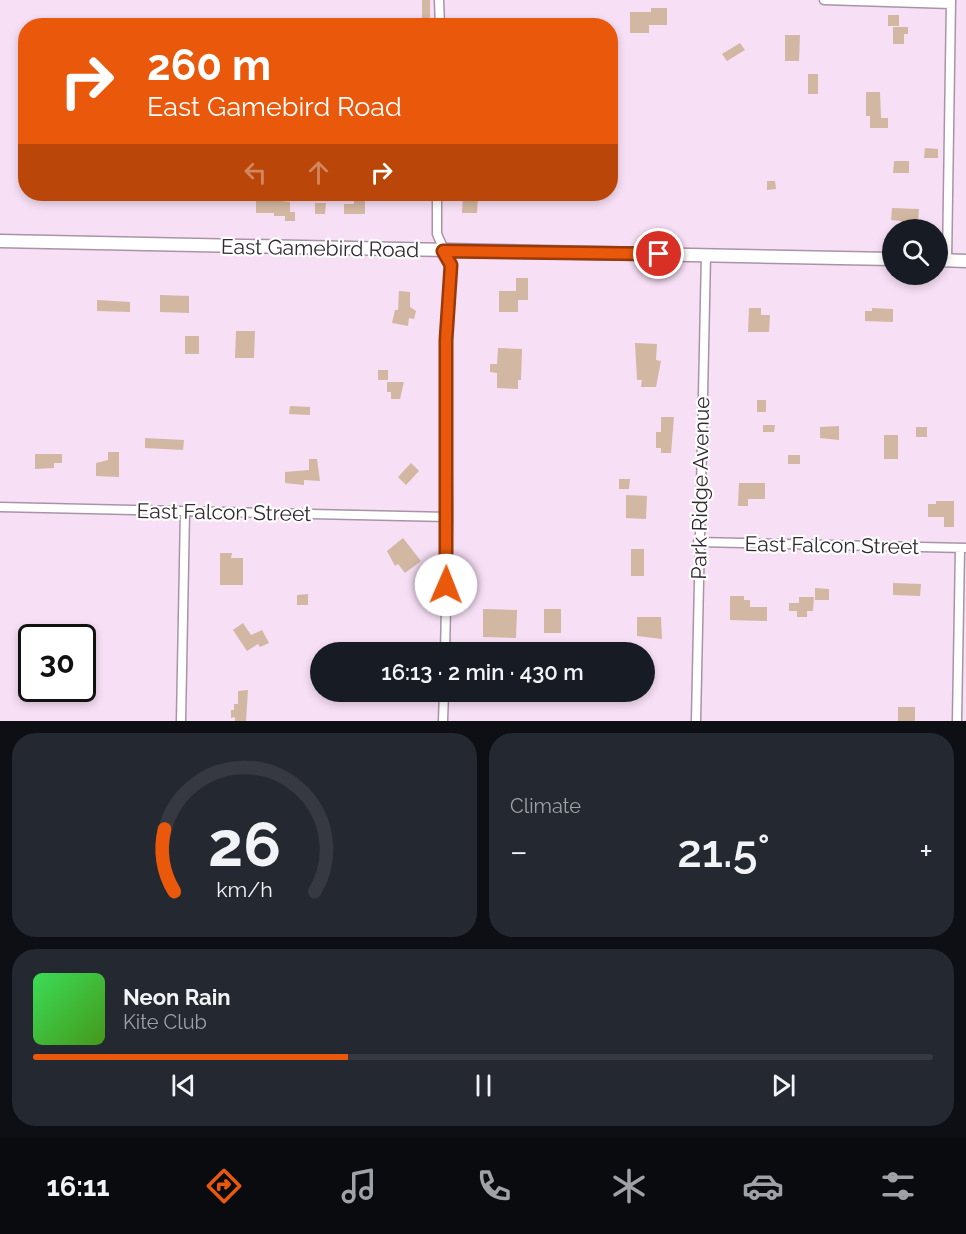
<!DOCTYPE html>
<html lang="en">
<head>
<meta charset="utf-8">
<style>
  body { margin:0; font-family:Raleway,sans-serif; background:#242831; color:#f1f3f6; height:100vh; display:flex; flex-direction:column; font-size:22px; white-space:nowrap }
  * { box-sizing:border-box; margin:0 }
  p { font-size:20px; color:#9ea1a6 }
  .icon { flex:none; width:33px; height:33px; fill:none; stroke:currentColor; stroke-width:2; stroke-linecap:round; stroke-linejoin:round }
  .map { position:relative; height:721px; overflow:hidden }
  .panel { display:flex; flex-direction:column; gap:12px; padding:12px; background:#0d0f14; flex:1 }
  .panel>* { flex:none }
  .top-card { position:absolute; left:18px; top:18px; width:600px; height:183px; border-radius:24px; box-shadow:0 3px 9px #0003; background:#ea580c; color:#fff; overflow:hidden }
  .fabs { position:absolute; left:882px; top:219px; display:grid; gap:12px }
  .fabs a { display:grid; place-items:center; width:66px; height:66px; border-radius:50%; background:#171b24; box-shadow:0 3px 9px #0003; font-size:30px }
  .speed { position:absolute; left:18px; top:624px; display:flex; gap:12px; font-size:30px; font-weight:700; text-align:center }
  .speed>* { display:grid; place-content:center; width:78px; height:78px; border-radius:50%; background:#171b24; box-shadow:0 3px 9px #0003; line-height:1 }
  .speed .limit { border:3px solid #111; border-radius:9px; background:#fff; color:#111 }
  .pin { position:absolute; display:grid; place-items:center; width:51px; height:51px; color:#fff; margin:-26px; border:3px solid #fff; border-radius:50%; box-shadow:0 2px 6px #0007 }
  .me { position:absolute; width:66px; margin:-33px; rotate:1deg; stroke-linejoin:round; filter:drop-shadow(0 0 4px #0008) }
  .turn { display:flex; align-items:center; gap:21px; height:126px; padding:0 30px; font-size:27px }
  .turn .icon { width:78px; height:78px; stroke-width:2.5 }
  .turn b { display:block; font-size:42px; line-height:51px }
  .lanes { display:flex; align-items:center; height:57px; padding:0 30px; background:#0003; justify-content:center; gap:30px; direction:ltr }
  .lanes .off { opacity:.35 }
  .big { font-size:45px; font-weight:600; line-height:1.1 }
  .panel .widget { flex:1; display:flex; flex-direction:column; justify-content:center; gap:9px; min-width:0; padding:0 21px; border-radius:24px; background:#242831 }
  .panel .dial { align-items:center; gap:0 }
  .dial svg { height:156px; overflow:visible; fill:none; stroke:#363941; stroke-width:7; stroke-linecap:round; text-anchor:middle }
  .dial text { fill:#f1f3f6; stroke:none }
  .song { display:flex; align-items:center; gap:18px }
  .cover { width:72px; height:72px; border-radius:9px; background:linear-gradient(135deg,hsl(130 70% 55%),hsl(100 70% 35%)) }
  .played { height:6px; border-radius:3px; background:linear-gradient(90deg,#ea580c 35%,#363941 35%) }
  .keys { display:flex; justify-content:space-around; direction:ltr }
  .heat { display:flex; justify-content:space-between; align-items:center; font-size:33px; direction:ltr }
  .panel .tiles { flex:1; display:grid; gap:12px; grid-template-columns:1fr 1fr }
  .widget:last-child { grid-column:span 2 }
  .trip { position:absolute; left:310px; top:642px; width:345px; height:60px; border-radius:30px; background:#171b24; box-shadow:0 3px 9px #0003; font-weight:600; line-height:60px; text-align:center }
  .dock { display:flex; height:96px; justify-content:space-around; align-items:center; background:#090b0e; color:#9ea1a6 }
  .dock .icon { width:42px; height:42px }
  .dock .current { color:#ea580c }
  .dock b { font-size:27px; color:#f1f3f6 }
  .map>svg:first-child { display:block }
  .building { fill:#d2b7a2 }
  .lines { fill:none; stroke-linecap:round; stroke-linejoin:round }
  .minor-casing { stroke:#a994a7; stroke-width:11 }
  .secondary-casing { stroke:#a994a7; stroke-width:15 }
  .minor { stroke:#fff; stroke-width:8 }
  .secondary { stroke:#fff; stroke-width:12 }
  .route-casing { stroke:#983908; stroke-width:15 }
  .route { stroke:#ea580c; stroke-width:10 }
  .labels { text-anchor:middle; dominant-baseline:central; stroke-width:4.5; stroke-linejoin:round; paint-order:stroke }
  .street-label { font-size:21px; fill:#322932; stroke:#fff }
</style>
</head>
<body>
<div class="map">
<svg width="966" height="721" viewBox="0 0 966 721">
  <rect width="100%" height="100%" fill="#f7dff5"/>
  <!-- building -->
  <path class="building" d="M 422,0 L 430,0 L 430,26 L 422,26 Z
    M 651,8 L 667,8 L 667,25 L 649,25 L 649,33 L 630,33 L 630,12 L 651,12 Z
    M 888,15 L 899,15 L 899,26 L 888,26 Z
    M 893,27 L 908,27 L 908,34 L 904,34 L 904,44 L 893,44 Z
    M 785,35 L 800,35 L 799,61 L 785,61 Z
    M 740,43 L 745,50 L 727,61 L 722,54 Z
    M 808,74 L 818,74 L 818,94 L 808,94 Z
    M 866,92 L 880,92 L 881,118 L 888,118 L 888,128 L 870,128 L 870,116 L 866,116 Z
    M 925,148 L 938,149 L 938,158 L 924,158 Z
    M 894,161 L 909,161 L 909,173 L 893,173 Z
    M 767,181 L 775,181 L 776,189 L 767,190 Z
    M 256,194 L 263,194 L 262,199 L 290,202 L 290,212 L 295,212 L 295,221 L 285,221 L 285,216 L 274,216 L 274,213 L 256,213 Z
    M 370,194 L 410,194 L 409,201 L 370,199 Z
    M 463,195 L 478,196 L 477,213 L 462,213 Z
    M 354,199 L 365,199 L 365,214 L 344,214 L 344,204 L 354,204 Z
    M 315,203 L 326,203 L 325,214 L 315,214 Z
    M 892,208 L 919,209 L 918,221 L 912,221 L 912,225 L 902,225 L 902,221 L 891,220 Z
    M 516,278 L 528,278 L 528,300 L 518,300 L 518,312 L 499,312 L 499,291 L 516,291 Z
    M 399,291 L 410,292 L 410,307 L 416,311 L 414,319 L 409,318 L 408,326 L 392,323 L 395,310 L 398,310 Z
    M 160,295 L 189,296 L 189,313 L 160,312 Z
    M 97,300 L 130,302 L 130,312 L 97,311 Z
    M 749,308 L 761,308 L 761,315 L 770,315 L 769,332 L 748,332 Z
    M 872,308 L 893,309 L 893,322 L 865,321 L 865,311 L 872,311 Z
    M 236,331 L 255,331 L 254,358 L 235,358 Z
    M 185,336 L 199,336 L 199,354 L 185,354 Z
    M 635,343 L 657,344 L 656,360 L 661,361 L 656,387 L 641,387 L 642,380 L 637,380 Z
    M 498,348 L 522,349 L 521,380 L 518,380 L 518,389 L 497,388 L 497,373 L 490,372 L 490,364 L 497,364 Z
    M 378,370 L 388,370 L 388,380 L 378,380 Z
    M 387,382 L 404,382 L 400,399 L 391,399 L 391,392 L 387,392 Z
    M 757,400 L 766,400 L 766,412 L 757,412 Z
    M 290,406 L 310,407 L 310,415 L 289,414 Z
    M 661,417 L 674,417 L 671,453 L 661,453 L 661,448 L 656,448 L 656,432 L 661,432 Z
    M 763,425 L 775,425 L 774,432 L 763,432 Z
    M 839,426 L 839,440 L 820,438 L 820,427 Z
    M 916,427 L 927,427 L 927,437 L 916,437 Z
    M 884,435 L 898,435 L 898,459 L 884,459 Z
    M 145,438 L 184,440 L 183,450 L 145,448 Z
    M 108,452 L 119,452 L 119,477 L 96,476 L 96,463 L 108,460 Z
    M 35,454 L 62,454 L 62,463 L 54,463 L 54,468 L 35,469 Z
    M 788,455 L 800,455 L 800,464 L 788,464 Z
    M 309,459 L 317,459 L 320,481 L 304,480 L 304,485 L 285,483 L 285,472 L 309,470 Z
    M 411,463 L 419,471 L 406,485 L 398,477 Z
    M 619,479 L 630,479 L 629,489 L 619,489 Z
    M 739,483 L 765,483 L 765,499 L 748,499 L 748,506 L 738,506 Z
    M 626,495 L 647,496 L 646,519 L 626,518 Z
    M 936,501 L 954,501 L 954,527 L 944,527 L 944,517 L 928,517 L 928,504 L 936,504 Z
    M 403,538 L 421,561 L 405,573 L 398,564 L 395,566 L 387,551 Z
    M 631,549 L 644,549 L 644,576 L 631,576 Z
    M 220,553 L 232,553 L 231,558 L 243,558 L 243,585 L 220,585 Z
    M 893,583 L 921,584 L 920,596 L 893,595 Z
    M 815,588 L 829,589 L 829,600 L 815,600 Z
    M 308,594 L 308,605 L 297,605 L 297,595 Z
    M 730,596 L 744,596 L 744,600 L 750,600 L 750,607 L 767,607 L 767,621 L 730,620 Z
    M 799,597 L 814,597 L 813,611 L 807,611 L 807,617 L 797,617 L 797,611 L 789,611 L 789,603 L 799,603 Z
    M 483,609 L 517,610 L 516,638 L 483,637 Z
    M 544,609 L 561,609 L 561,633 L 544,633 Z
    M 637,617 L 661,617 L 662,639 L 637,636 Z
    M 243,623 L 251,635 L 262,630 L 269,643 L 260,647 L 258,644 L 247,651 L 233,630 Z
    M 248,690 L 246,721 L 235,721 L 235,717 L 231,718 L 231,710 L 234,710 L 234,704 L 238,704 L 238,691 Z
    M 482,692 L 505,692 L 505,700 L 482,700 Z
    M 898,707 L 915,707 L 915,721 L 898,721 Z"/>
  <g class="lines">
    <!-- minor casing -->
    <g class="minor-casing">
      <path id="minor" d="M 439,0 L 440,26
        M 824,0 L 951,4
        M 437,194 L 437,234 L 451,265 L 446,340 L 448,517 L 445,652
        M 947,261 L 951,0
        M 0,507 L 448,517
        M 698,542 L 966,548
        M 181,721 L 185,511
        M 443,721 L 444,692
        M 696,721 L 706,255
        M 957,721 L 960,548"/>
    </g>
    <!-- secondary casing -->
    <g class="secondary-casing">
      <path id="secondary" d="M 0,241 L 892,259
        M 938,260 L 966,261"/>
    </g>
    <!-- minor -->
    <use href="#minor" class="minor"/>
    <!-- secondary -->
    <use href="#secondary" class="secondary"/>
  </g>
  <g class="lines">
    <!-- route casing -->
    <g class="route-casing">
      <path id="route" d="M 446,585 L 446,340 L 451,265 L 443,251 L 659,254"/>
    </g>
    <!-- route -->
    <use href="#route" class="route"/>
  </g>
  <g class="labels">
    <!-- street labels -->
    <g class="street-label">
      <text transform="translate(320 248) rotate(1)">East Gamebird Road</text>
      <text transform="translate(700 488) rotate(-89)">Park Ridge Avenue</text>
      <text transform="translate(224 512) rotate(1)">East Falcon Street</text>
      <text transform="translate(832 545) rotate(1)">East Falcon Street</text>
    </g>
  </g>
</svg>
<div class="fabs">
<a><svg class="icon" aria-label="search" viewBox="0 0 24 24"><circle cx="10" cy="10" r="6"/><path d="M15 15l6 6"/></svg></a>
</div>
<div class="speed"><div class="limit">30</div></div>
<div class="pin" style="left:659px;top:254px;background:#d93025"><svg class="icon" aria-label="arrive" viewBox="0 0 24 24"><path d="M6 21V4h12l-3 4 3 4H6"/></svg></div>
<svg class="me" style="left:446px;top:585px" viewBox="-20 -20 40 40"><circle r="19" fill="#fff"/><path d="M0-13L10 11 0 6-10 11z" fill="#ea580c"/></svg>
<div class="trip">16:13 · 2 min · 430 m</div>
<div class="top-card">
<div class="turn"><svg class="icon" aria-label="right" viewBox="0 0 24 24"><path d="M7 20v-9h11M14 6l5 5-5 5"/></svg><div><b>260 m</b>East Gamebird Road</div></div>
<div class="lanes"><svg class="icon off" aria-label="left" viewBox="0 0 24 24"><path d="M17 20v-9H6M10 6l-5 5 5 5"/></svg><svg class="icon off" aria-label="ahead" viewBox="0 0 24 24"><path d="M12 20V5M6 11l6-6 6 6"/></svg><svg class="icon" aria-label="right" viewBox="0 0 24 24"><path d="M7 20v-9h11M14 6l5 5-5 5"/></svg></div>
</div>
</div>
<section class="panel">
<div class="tiles">
<div class="widget dial"><svg viewBox="0 0 100 80">
<path d="M14 69A42 42 0 1 1 86 69"/>
<path d="M14 69A42 42 0 0 1 9 37" stroke="#ea580c"/>
<text x="50" y="56" font-size="32" font-weight="700">26</text>
<text x="50" y="72" font-size="11">km/h</text>
</svg></div>
<div class="widget"><p>Climate</p>
<div class="heat"><a>−</a><b class="big">21.5°</b><a>+</a></div>
</div>
<div class="widget">
<div class="song"><i class="cover"></i><div><b>Neon Rain</b><p>Kite Club</p></div></div>
<div class="played"></div>
<div class="keys"><svg class="icon" aria-label="previous" viewBox="0 0 24 24"><path d="M18 5L8 12l10 7zM5 5v14"/></svg><svg class="icon" aria-label="pause" viewBox="0 0 24 24"><path d="M8 5v14M16 5v14"/></svg><svg class="icon" aria-label="next" viewBox="0 0 24 24"><path d="M6 5l10 7-10 7zM19 5v14"/></svg></div>
</div>
</div>
</section>
<nav class="dock">
<b>16:11</b>
<svg class="icon current" aria-label="directions" viewBox="0 0 24 24"><path d="M12 3l9 9-9 9-9-9zM9 14v-3h6M13 9l2 2-2 2"/></svg>
<svg class="icon" aria-label="music" viewBox="0 0 24 24"><path d="M9 18V5l10-2v13"/><circle cx="6" cy="18" r="3"/><circle cx="16" cy="16" r="3"/></svg>
<svg class="icon" aria-label="phone" viewBox="0 0 24 24"><path d="M5 4h4l2 5-3 2q2 4 5 5l2-3 5 2v4C11 20 4 13 5 4z"/></svg>
<svg class="icon" aria-label="climate" viewBox="0 0 24 24"><path d="M12 3v18M4 7l16 10M4 17L20 7"/></svg>
<svg class="icon" aria-label="car" viewBox="0 0 24 24"><path d="M5 17H2v-5l4-1 3-4h7l3 4 3 1v5h-3M9 17h6M6 11h13"/><circle cx="7" cy="17" r="2"/><circle cx="17" cy="17" r="2"/></svg>
<svg class="icon" aria-label="filters" viewBox="0 0 24 24"><path d="M4 7h16M4 17h16"/><circle cx="9" cy="7" r="2"/><circle cx="15" cy="17" r="2"/></svg>
</nav>
</body>
</html>
